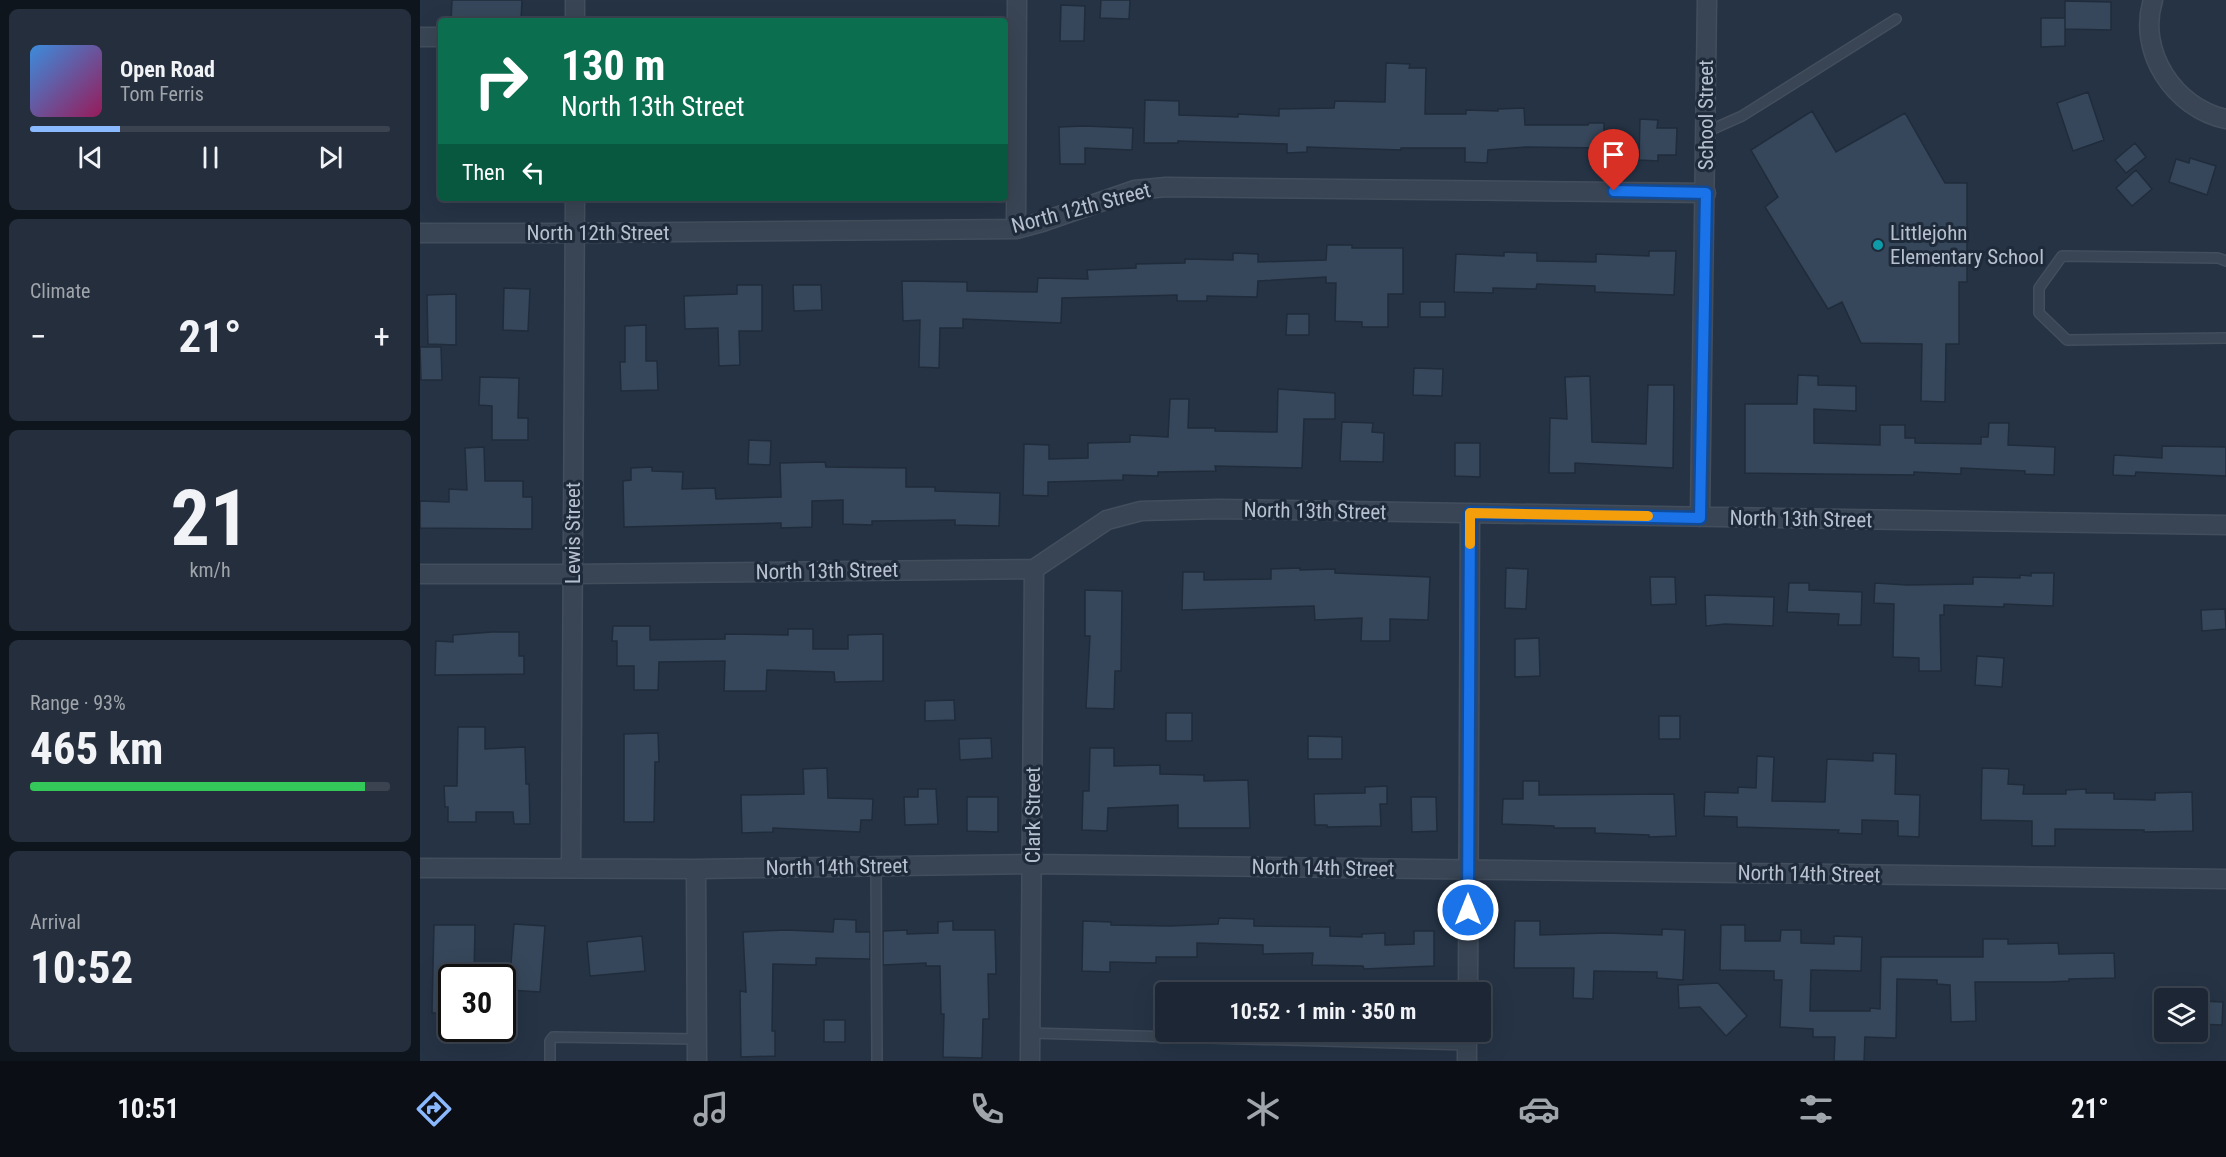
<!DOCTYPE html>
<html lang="en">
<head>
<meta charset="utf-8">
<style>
  body { margin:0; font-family:"Roboto Condensed",sans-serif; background:#252e3c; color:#f1f3f6; height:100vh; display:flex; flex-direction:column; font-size:22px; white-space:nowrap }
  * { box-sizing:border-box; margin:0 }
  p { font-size:20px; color:#a0a5ac }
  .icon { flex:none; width:33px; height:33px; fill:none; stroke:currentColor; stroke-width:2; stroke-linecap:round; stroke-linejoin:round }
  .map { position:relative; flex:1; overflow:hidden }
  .details { display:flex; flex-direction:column; gap:9px; padding:9px; background:#0f151d; width:420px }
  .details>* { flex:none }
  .top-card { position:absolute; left:18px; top:18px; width:570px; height:183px; border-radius:6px; box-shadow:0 6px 24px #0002,0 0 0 2px #3a434f; background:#0b6e4f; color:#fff; overflow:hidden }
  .fabs { position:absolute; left:1734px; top:988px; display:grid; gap:12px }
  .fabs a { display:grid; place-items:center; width:54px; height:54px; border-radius:6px; background:#1c2634; box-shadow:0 6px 24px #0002,0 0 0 2px #3a434f; font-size:30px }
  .speed { position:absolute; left:18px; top:964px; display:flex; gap:12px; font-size:30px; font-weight:700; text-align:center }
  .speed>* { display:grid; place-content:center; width:78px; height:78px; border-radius:50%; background:#1c2634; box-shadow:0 6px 24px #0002,0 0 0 2px #3a434f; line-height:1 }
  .speed .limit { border:3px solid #111; border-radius:9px; background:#fff; color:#111 }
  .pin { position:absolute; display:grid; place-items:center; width:51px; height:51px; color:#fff; margin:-62px -26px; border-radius:50% 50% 50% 0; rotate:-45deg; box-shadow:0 0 6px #0007 }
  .pin .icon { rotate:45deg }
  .me { position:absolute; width:66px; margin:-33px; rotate:0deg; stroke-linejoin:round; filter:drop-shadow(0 0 4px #0008) }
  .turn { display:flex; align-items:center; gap:21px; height:126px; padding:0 24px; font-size:27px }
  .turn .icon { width:78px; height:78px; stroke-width:2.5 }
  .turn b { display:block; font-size:42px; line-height:51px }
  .then { display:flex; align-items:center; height:57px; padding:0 24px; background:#0003; gap:12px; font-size:22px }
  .big { font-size:45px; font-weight:700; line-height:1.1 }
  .details .tile { flex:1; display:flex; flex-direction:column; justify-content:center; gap:9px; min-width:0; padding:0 21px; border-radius:9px; background:#252e3c }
  .details .dial { align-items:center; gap:0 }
  .dial b { font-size:78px; line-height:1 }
  .song { display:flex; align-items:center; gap:18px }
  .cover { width:72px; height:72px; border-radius:9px; background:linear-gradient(135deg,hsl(210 70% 55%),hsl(330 70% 35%)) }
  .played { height:6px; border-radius:3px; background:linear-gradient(90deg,#8ab9ff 25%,#3a434f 25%) }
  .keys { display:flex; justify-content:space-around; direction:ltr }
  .heat { display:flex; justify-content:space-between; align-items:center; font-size:33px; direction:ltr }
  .charge { height:9px; border-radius:4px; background:linear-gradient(90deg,#34c759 93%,#3a434f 0) }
  .trip { position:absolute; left:735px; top:982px; width:336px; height:60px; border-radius:6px; background:#1c2634; box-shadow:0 6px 24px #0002,0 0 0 2px #3a434f; font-weight:700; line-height:60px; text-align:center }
  .tabs { display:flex; height:96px; justify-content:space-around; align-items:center; background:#0b0f15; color:#a0a5ac }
  .tabs .icon { width:42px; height:42px }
  .tabs .on { color:#8ab9ff }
  .tabs b { font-size:27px; color:#f1f3f6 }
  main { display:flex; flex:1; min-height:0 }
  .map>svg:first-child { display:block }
  .building { fill:#36475b; stroke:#202c3b; stroke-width:1.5 }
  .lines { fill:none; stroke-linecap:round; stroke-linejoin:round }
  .lane-casing { stroke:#434e5d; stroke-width:12 }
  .street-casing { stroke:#434e5d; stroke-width:21 }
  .lane { stroke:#394554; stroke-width:9 }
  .street { stroke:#394554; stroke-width:18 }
  .route-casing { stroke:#114b97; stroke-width:15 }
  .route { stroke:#1a73e8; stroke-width:10 }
  .slow { stroke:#f59e0b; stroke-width:10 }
  .culture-dot { fill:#0f9aa8; stroke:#1e2a39; stroke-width:2 }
  .labels { text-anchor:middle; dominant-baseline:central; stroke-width:6; stroke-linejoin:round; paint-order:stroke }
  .street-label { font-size:21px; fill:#b7c0ce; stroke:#1e2a39 }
  .poi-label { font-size:21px; fill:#b7c0ce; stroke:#1e2a39; text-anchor:start }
</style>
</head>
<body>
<main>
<section class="details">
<div class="tile">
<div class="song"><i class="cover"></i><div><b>Open Road</b><p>Tom Ferris</p></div></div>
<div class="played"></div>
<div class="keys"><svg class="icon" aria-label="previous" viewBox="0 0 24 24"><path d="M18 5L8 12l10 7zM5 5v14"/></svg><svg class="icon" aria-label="pause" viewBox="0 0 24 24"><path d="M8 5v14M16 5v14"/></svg><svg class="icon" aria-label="next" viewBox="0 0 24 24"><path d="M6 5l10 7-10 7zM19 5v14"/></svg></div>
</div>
<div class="tile"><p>Climate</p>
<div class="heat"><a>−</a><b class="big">21°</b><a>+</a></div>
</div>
<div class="tile dial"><b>21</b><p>km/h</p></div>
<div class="tile"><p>Range · 93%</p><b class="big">465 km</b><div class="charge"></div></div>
<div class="tile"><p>Arrival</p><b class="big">10:52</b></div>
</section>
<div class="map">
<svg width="1806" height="1061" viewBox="0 0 1806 1061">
  <rect width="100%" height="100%" fill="#253345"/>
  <!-- building -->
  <path class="building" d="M 32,0 L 102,0 L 101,21 L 31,21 Z
    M 681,0 L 710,0 L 709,19 L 680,18 Z
    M 1645,1 L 1691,2 L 1691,30 L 1645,29 Z
    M 641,5 L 665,6 L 664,41 L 640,41 Z
    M 1621,18 L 1645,18 L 1645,46 L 1621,47 Z
    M 966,63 L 990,64 L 989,68 L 1006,68 L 1005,114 L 1046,114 L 1046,110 L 1078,111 L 1078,109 L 1104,108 L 1105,125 L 1168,125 L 1169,123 L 1184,123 L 1184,148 L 1106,147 L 1068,150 L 1067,163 L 1045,162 L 1045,148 L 981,148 L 981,150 L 887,147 L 887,152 L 867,153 L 867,144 L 758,141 L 758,143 L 724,143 L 725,100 L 759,101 L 759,115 L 818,117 L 818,114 L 859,116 L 859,109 L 914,108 L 915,101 L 965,102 Z
    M 1668,92 L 1684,140 L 1653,151 L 1637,103 Z
    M 1392,111 L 1416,152 L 1485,113 L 1525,183 L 1547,183 L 1547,282 L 1539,282 L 1539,344 L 1526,344 L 1525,402 L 1501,401 L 1502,344 L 1441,343 L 1422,302 L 1408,309 L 1345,207 L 1358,197 L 1331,150 Z
    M 1220,119 L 1238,120 L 1237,128 L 1257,128 L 1256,155 L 1238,155 L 1238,161 L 1219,160 Z
    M 664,126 L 713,128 L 712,150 L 665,148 L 665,164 L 640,164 L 639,127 Z
    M 1715,143 L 1726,157 L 1706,173 L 1695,160 Z
    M 1770,158 L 1796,166 L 1787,195 L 1749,182 L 1756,159 L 1769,163 Z
    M 1716,170 L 1732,189 L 1712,206 L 1696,188 Z
    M 907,245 L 932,245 L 932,248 L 983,248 L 983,294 L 968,294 L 968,327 L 942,327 L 942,322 L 915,321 L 916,283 L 906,283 L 906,277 L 838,281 L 837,297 L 787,296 L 787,301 L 757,301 L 757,295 L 642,298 L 641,323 L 543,319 L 543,328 L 520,328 L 519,368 L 499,367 L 500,320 L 483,321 L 482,281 L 547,282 L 547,291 L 617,292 L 618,278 L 668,279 L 667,270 L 716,268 L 716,264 L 765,263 L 765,259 L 813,260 L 813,253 L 838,254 L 838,262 L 906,260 Z
    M 1229,251 L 1256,251 L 1254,295 L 1175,292 L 1175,286 L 1117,284 L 1116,289 L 1073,288 L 1073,293 L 1034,292 L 1036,254 L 1084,256 L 1084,252 L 1117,253 L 1117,261 L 1176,262 L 1176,254 L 1229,256 Z
    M 317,285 L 342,285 L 342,331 L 319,331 L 320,365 L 299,366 L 298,328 L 265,329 L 264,296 L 317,294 Z
    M 373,285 L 401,285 L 402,310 L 374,311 Z
    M 84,288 L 110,289 L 108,331 L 83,330 Z
    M 36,294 L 36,345 L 8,344 L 7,295 Z
    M 1000,302 L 1025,302 L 1025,317 L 1000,317 Z
    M 867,314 L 889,314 L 889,335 L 866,335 Z
    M 226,325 L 226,361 L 237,361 L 238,390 L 201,391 L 200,362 L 205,362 L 205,326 Z
    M 0,347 L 21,347 L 22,380 L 1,380 Z
    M 994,368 L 1023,369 L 1022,396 L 993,395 Z
    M 1378,375 L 1398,376 L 1398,385 L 1436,386 L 1436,411 L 1394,409 L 1394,443 L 1460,445 L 1460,425 L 1485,425 L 1485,438 L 1495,438 L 1495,443 L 1561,444 L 1561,437 L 1568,437 L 1569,423 L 1589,423 L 1588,445 L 1635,447 L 1634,475 L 1605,474 L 1605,471 L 1541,468 L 1541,474 L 1494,472 L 1494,475 L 1325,473 L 1325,404 L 1377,404 Z
    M 1170,376 L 1172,442 L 1226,444 L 1228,385 L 1254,385 L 1253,468 L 1155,463 L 1155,473 L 1129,473 L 1130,418 L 1147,419 L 1145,377 Z
    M 60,377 L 99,378 L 98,418 L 108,418 L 108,440 L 72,440 L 72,406 L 59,405 Z
    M 858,389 L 915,393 L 915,419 L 884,419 L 882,468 L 795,466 L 796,471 L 738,472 L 738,476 L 703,475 L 703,480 L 628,482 L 628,496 L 603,495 L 604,444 L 629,445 L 629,459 L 668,458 L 668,443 L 710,442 L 710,435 L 748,437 L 750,399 L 769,399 L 768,428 L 795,428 L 795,431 L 857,432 Z
    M 922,422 L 953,423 L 952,432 L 964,433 L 963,462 L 920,461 Z
    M 329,440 L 351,441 L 350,465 L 328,464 Z
    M 1035,443 L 1060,443 L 1060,477 L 1035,476 Z
    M 1742,446 L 1806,447 L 1806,476 L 1716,472 L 1715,476 L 1693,475 L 1694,455 L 1742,458 Z
    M 64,447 L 65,481 L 103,481 L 103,497 L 112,497 L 112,529 L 0,528 L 0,501 L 29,502 L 29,489 L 47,490 L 45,448 Z
    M 405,462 L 406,467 L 486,468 L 486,487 L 515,487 L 515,491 L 580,493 L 579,526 L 535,525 L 535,520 L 452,521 L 452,525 L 423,524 L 423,500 L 392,501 L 392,527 L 361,528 L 361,523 L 204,527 L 203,481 L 211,480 L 211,468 L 232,467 L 232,471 L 263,472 L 262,489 L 295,488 L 296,499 L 361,497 L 360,463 Z
    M 880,568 L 880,570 L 915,569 L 915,573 L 1010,577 L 1008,620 L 970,619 L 970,641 L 941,641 L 942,618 L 895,620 L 894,606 L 762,610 L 763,572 L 784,572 L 784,580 L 851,579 L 851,569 Z
    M 1086,568 L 1108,569 L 1106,609 L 1085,608 Z
    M 1611,573 L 1634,573 L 1633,606 L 1584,604 L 1584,607 L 1524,605 L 1524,615 L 1520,615 L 1521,671 L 1499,671 L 1499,658 L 1473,657 L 1474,604 L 1454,603 L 1455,583 L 1487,585 L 1553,584 L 1553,577 L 1600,578 L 1600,575 L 1611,576 Z
    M 1230,577 L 1255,577 L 1256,604 L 1231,605 Z
    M 1369,583 L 1389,583 L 1389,590 L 1442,592 L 1441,625 L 1418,625 L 1419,614 L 1367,612 Z
    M 665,590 L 702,591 L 701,671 L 695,671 L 694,709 L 666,708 L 670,636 L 665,636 Z
    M 1285,595 L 1354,597 L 1353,626 L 1305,624 L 1286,626 Z
    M 1805,609 L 1806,629 L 1782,631 L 1781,610 Z
    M 193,626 L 230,626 L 230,640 L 305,639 L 305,634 L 368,635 L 368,629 L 393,629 L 393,649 L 428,649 L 428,635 L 463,634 L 463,681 L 415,682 L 414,672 L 347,670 L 346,691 L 304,691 L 305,661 L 239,662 L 238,690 L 214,690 L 214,666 L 197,666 L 197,641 L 192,641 Z
    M 72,632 L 99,632 L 99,656 L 104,656 L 104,674 L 15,675 L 16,641 L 33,642 L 33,635 Z
    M 1119,638 L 1120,676 L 1095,677 L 1095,639 Z
    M 1557,656 L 1584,658 L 1582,687 L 1555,685 Z
    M 534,700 L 535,720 L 505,721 L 505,701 Z
    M 746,713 L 772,713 L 772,741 L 746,741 Z
    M 1239,716 L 1260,716 L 1260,739 L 1239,739 Z
    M 38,727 L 65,727 L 65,749 L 105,747 L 106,784 L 109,784 L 110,824 L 94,824 L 93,812 L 56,812 L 56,822 L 28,822 L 28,807 L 25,807 L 24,786 L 37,786 Z
    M 238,733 L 239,762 L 235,762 L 234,822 L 204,822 L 204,734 Z
    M 888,736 L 922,737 L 922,759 L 888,759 Z
    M 571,738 L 572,758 L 540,760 L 539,739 Z
    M 670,748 L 694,748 L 694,766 L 740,765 L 740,774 L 784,775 L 784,781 L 828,780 L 830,828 L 758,828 L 758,805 L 688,808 L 687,831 L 662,830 L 663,791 L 669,791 Z
    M 1453,753 L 1476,754 L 1475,794 L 1500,795 L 1499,837 L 1478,836 L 1478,821 L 1442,820 L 1442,834 L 1418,833 L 1419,830 L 1317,827 L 1317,817 L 1284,816 L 1285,792 L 1318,793 L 1318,787 L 1336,788 L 1337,756 L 1354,757 L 1352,801 L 1405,802 L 1407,759 L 1453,761 Z
    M 407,768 L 408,798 L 453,799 L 452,820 L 441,820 L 440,832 L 353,828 L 353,832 L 322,833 L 321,795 L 384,794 L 383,769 Z
    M 1562,768 L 1589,769 L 1588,784 L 1604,785 L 1603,794 L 1646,794 L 1646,790 L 1666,789 L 1666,793 L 1694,793 L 1694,799 L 1735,800 L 1735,793 L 1772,792 L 1773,831 L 1724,832 L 1724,830 L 1635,829 L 1635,846 L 1612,846 L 1612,821 L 1561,820 Z
    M 1103,781 L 1119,781 L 1119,795 L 1254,794 L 1256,836 L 1229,837 L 1229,835 L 1175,833 L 1175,828 L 1134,828 L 1134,826 L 1082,824 L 1083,799 L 1103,799 Z
    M 967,786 L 967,804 L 960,804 L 961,826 L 907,827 L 907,825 L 895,825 L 894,794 L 945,793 L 945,787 Z
    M 498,789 L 516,789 L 518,824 L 485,825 L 484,797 L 498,797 Z
    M 547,797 L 578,797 L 578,832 L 547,831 Z
    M 991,797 L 1016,797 L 1017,831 L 992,832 Z
    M 799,918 L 834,919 L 834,926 L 910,927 L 910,936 L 942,937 L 942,934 L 965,933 L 965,945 L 994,944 L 994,931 L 1014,931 L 1014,966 L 944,969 L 943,966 L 892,965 L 893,953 L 843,954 L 843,945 L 777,943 L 777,957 L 736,957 L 736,963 L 690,962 L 690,972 L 662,971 L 663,921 L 691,922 L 691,925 L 750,926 L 798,924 Z
    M 414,919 L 436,920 L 436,932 L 450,932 L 450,959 L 396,958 L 396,965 L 353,964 L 352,1031 L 355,1031 L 355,1056 L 321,1057 L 320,991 L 326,992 L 323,932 L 366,930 L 413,932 Z
    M 533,921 L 533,930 L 575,930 L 576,974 L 568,974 L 569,1019 L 563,1019 L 562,1058 L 523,1057 L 524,1014 L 521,1014 L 520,966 L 506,966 L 506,963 L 463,965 L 463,931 L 487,930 L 487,934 L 518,933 L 518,922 Z
    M 1095,921 L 1120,921 L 1120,935 L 1187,933 L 1242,935 L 1242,929 L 1265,930 L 1263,980 L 1237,978 L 1237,972 L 1174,971 L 1173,999 L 1153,998 L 1154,968 L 1094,968 Z
    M 94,924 L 125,926 L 120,992 L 89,990 Z
    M 14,925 L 55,925 L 54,978 L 32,978 L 32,1013 L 12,1013 Z
    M 1301,925 L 1325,925 L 1325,941 L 1360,941 L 1361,930 L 1381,930 L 1381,943 L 1414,944 L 1414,936 L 1442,937 L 1441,971 L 1391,970 L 1390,1011 L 1450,1011 L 1450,1008 L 1460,1009 L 1461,957 L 1563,957 L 1563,939 L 1588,939 L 1588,944 L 1638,943 L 1639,954 L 1694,953 L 1695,978 L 1649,979 L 1649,981 L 1629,982 L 1555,982 L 1556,1021 L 1531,1022 L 1530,985 L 1517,984 L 1517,980 L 1477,979 L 1476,1038 L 1445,1037 L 1444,1061 L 1414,1061 L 1415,1037 L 1393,1037 L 1393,1029 L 1360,1027 L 1362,980 L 1354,980 L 1354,971 L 1300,970 Z
    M 222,936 L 225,971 L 170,976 L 167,942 Z
    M 1298,983 L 1327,1016 L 1306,1036 L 1280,1007 L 1259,1008 L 1258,985 Z
    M 1779,1001 L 1803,1002 L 1802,1025 L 1778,1024 Z
    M 404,1020 L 425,1020 L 425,1042 L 404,1042 Z"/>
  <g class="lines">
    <!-- lane casing -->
    <g class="lane-casing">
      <path id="lane" d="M 1286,132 L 1322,116 L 1476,19
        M 1806,261 L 1798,258 L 1642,256 L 1619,288 L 1619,313 L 1647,340 L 1806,338
        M 456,867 L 457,1061
        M 610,1033 L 1047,1045
        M 130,1061 L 130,1041 L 133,1037 L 277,1039"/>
    </g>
    <!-- street casing -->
    <g class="street-casing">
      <path id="street" d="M 1733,0 C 1717,51 1754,108 1806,119
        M 155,21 L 155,0
        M 0,37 L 21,37
        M 596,229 L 597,0
        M 0,233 L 155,233 L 596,229 L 622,222 L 715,190 L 746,187 L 1286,193
        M 1280,517 L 1287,0
        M 0,574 L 152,574 L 614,569 L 687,520 L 721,511 L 798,509 L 1806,525
        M 0,868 L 276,869 L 612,864 L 1806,879
        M 151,868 L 155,198
        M 276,869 L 277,1061
        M 1048,993 L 1050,513
        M 610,1061 L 614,569
        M 1047,1061 L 1047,1032"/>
    </g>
    <!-- lane -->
    <use href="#lane" class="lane"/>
    <!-- street -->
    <use href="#street" class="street"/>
  </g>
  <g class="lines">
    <!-- route casing -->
    <g class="route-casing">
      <path id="route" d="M 1048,910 L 1050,513 L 1280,518 L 1286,193 L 1194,191"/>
    </g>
    <!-- route -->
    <use href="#route" class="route"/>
    <!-- slow -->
    <path class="slow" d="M 1050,544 L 1050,513 L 1228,516"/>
  </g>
  <!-- markers -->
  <circle class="culture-dot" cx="1458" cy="245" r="6"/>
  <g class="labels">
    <!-- street labels -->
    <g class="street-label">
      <text transform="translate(1286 115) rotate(-90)">School Street</text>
      <text transform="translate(661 208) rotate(-15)">North 12th Street</text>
      <text x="178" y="233">North 12th Street</text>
      <text transform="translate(895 511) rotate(1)">North 13th Street</text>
      <text transform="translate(1381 519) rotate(1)">North 13th Street</text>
      <text transform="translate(153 533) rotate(-90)">Lewis Street</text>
      <text transform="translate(407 571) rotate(-1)">North 13th Street</text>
      <text transform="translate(613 815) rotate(-90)">Clark Street</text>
      <text transform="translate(417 867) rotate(-1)">North 14th Street</text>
      <text transform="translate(903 868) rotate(1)">North 14th Street</text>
      <text transform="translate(1389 874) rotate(1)">North 14th Street</text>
    </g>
    <!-- poi labels -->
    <g class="poi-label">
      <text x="1470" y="233">Littlejohn<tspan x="1470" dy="24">Elementary School</tspan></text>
    </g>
  </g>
</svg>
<div class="fabs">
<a><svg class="icon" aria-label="layers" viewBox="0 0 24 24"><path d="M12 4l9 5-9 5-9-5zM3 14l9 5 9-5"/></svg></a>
</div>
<div class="speed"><div class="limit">30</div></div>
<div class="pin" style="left:1194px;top:191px;background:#d93025"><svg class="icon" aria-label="arrive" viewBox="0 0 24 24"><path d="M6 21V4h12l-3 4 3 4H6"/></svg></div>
<svg class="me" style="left:1048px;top:910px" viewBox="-20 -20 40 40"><circle r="17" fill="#1a73e8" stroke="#fff" stroke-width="3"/><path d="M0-11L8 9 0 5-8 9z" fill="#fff"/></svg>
<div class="trip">10:52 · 1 min · 350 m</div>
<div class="top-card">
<div class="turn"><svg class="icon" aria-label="right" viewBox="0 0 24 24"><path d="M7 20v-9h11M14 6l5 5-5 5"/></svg><div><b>130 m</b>North 13th Street</div></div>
<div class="then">Then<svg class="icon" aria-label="left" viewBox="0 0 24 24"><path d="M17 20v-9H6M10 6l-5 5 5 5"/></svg></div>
</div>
</div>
</main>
<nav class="tabs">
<b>10:51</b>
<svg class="icon on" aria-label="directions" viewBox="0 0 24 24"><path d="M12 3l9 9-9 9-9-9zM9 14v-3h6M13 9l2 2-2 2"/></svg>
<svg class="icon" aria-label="music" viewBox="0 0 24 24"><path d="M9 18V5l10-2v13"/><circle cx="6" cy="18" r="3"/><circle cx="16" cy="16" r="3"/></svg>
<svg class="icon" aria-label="phone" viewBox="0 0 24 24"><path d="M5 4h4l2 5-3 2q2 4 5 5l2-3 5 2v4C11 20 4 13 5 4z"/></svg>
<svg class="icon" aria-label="climate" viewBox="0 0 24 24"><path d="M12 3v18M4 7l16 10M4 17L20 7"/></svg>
<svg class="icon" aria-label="car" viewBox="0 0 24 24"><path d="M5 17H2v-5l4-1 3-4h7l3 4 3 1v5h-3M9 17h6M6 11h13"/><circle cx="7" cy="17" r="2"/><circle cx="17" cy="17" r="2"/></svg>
<svg class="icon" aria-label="filters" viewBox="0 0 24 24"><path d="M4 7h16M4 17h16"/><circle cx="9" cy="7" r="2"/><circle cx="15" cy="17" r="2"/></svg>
<b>21°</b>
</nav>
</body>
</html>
